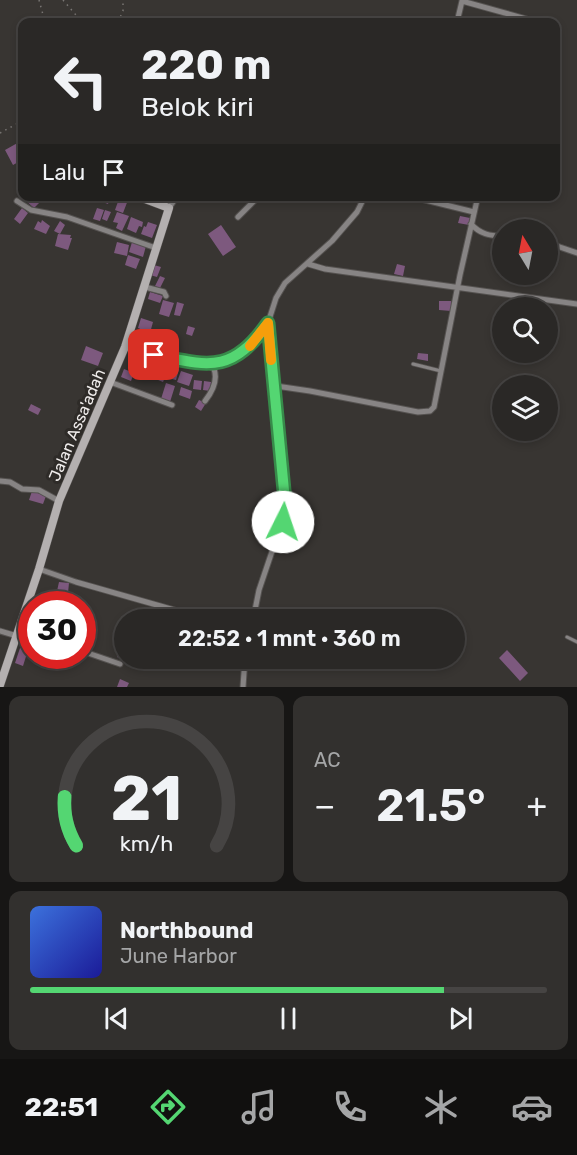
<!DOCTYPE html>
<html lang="id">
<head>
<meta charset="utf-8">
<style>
  body { margin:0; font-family:Rubik,sans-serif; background:#32302e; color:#f1f3f6; height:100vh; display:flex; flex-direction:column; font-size:22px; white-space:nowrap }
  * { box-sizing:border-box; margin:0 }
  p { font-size:20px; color:#a5a6a7 }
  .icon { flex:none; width:33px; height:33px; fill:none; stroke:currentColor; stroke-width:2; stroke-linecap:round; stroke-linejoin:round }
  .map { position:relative; height:687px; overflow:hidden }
  .panel { display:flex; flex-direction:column; gap:9px; padding:9px; background:#171615; flex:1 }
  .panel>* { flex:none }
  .top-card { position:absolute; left:18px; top:18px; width:542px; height:183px; border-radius:12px; box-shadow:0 3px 9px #0003,0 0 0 2px #464443; background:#2a2826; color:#f1f3f6; overflow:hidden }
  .needle { width:39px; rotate:350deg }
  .fabs { position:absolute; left:492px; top:219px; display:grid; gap:12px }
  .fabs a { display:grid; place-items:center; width:66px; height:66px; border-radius:50%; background:#2a2826; box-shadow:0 3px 9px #0003,0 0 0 2px #464443; font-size:30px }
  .speed { position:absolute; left:18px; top:591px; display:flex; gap:12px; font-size:30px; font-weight:700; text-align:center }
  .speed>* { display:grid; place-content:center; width:78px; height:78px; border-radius:50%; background:#2a2826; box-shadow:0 3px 9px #0003,0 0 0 2px #464443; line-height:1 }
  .speed .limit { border:9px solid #d22; background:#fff; color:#111 }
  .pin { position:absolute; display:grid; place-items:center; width:51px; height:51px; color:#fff; margin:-26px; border-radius:12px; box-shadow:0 3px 9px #0006 }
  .me { position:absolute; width:66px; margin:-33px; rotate:4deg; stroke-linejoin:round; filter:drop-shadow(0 0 4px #0008) }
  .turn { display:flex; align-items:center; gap:21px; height:126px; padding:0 24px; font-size:27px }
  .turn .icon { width:78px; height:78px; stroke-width:2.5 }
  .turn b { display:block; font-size:42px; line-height:51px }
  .then { display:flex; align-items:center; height:57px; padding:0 24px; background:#0003; gap:12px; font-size:22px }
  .big { font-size:45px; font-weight:600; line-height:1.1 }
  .panel .widget { flex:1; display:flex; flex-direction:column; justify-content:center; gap:9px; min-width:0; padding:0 21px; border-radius:12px; background:#32302e }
  .panel .dial { align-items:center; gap:0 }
  .dial svg { height:156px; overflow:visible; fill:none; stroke:#464443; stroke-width:7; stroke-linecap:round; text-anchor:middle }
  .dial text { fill:#f1f3f6; stroke:none }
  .song { display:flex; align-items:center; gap:18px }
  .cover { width:72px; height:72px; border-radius:9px; background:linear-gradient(135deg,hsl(220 70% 55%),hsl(240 70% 35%)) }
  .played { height:6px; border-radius:3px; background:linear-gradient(90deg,#54d672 80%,#464443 80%) }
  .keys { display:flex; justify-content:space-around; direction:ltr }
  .heat { display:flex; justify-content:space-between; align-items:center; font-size:33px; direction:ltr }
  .panel .tiles { flex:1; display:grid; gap:9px; grid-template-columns:1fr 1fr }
  .widget:last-child { grid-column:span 2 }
  .trip { position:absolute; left:114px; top:609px; width:351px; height:60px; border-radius:30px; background:#2a2826; box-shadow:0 3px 9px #0003,0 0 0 2px #464443; font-weight:600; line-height:60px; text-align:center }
  .tabs { display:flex; height:96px; justify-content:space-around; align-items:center; background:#11100f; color:#a5a6a7 }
  .tabs .icon { width:42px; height:42px }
  .tabs .selected { color:#54d672 }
  .tabs b { font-size:27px; color:#f1f3f6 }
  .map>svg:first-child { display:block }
  .building { fill:#7d597e }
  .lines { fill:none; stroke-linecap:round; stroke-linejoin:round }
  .lane-casing { stroke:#555250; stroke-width:4.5 }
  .street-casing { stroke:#555250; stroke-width:7 }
  .secondary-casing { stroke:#555250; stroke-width:9 }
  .path { stroke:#787573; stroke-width:1.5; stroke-dasharray:1.5 4.5; stroke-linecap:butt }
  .lane { stroke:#878484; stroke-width:3 }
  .street { stroke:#878484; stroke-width:5 }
  .secondary { stroke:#b4b0b0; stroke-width:8 }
  .route-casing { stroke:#378b4a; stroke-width:15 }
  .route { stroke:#54d672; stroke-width:10 }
  .slow { stroke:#f59e0b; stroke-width:10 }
  .labels { text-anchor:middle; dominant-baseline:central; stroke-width:6; stroke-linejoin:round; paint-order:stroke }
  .street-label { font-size:16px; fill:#efeceb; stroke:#2e2b28 }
</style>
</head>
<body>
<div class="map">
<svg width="577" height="687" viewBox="0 0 577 687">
  <rect width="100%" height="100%" fill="#383532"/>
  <!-- building -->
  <path class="building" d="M 21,141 L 22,160 L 13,165 L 5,150 Z
    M 29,196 L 35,196 L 40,202 L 34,208 L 25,200 Z
    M 99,196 L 110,198 L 108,204 L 97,200 Z
    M 120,196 L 128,200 L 123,213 L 115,210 Z
    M 22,208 L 28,213 L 20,224 L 14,219 Z
    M 97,208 L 104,210 L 100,221 L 93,219 Z
    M 105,210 L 111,212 L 107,221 L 102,219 Z
    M 117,212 L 129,216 L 122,231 L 116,228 L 118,223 L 113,222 Z
    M 460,216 L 470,218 L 469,225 L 458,223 Z
    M 131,217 L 143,222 L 142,227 L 139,226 L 136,233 L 127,229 Z
    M 42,220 L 50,226 L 46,234 L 34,229 L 38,221 L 41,223 Z
    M 60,221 L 65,225 L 60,234 L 54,231 Z
    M 148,222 L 157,225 L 152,238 L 141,234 L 144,226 L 146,227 Z
    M 221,225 L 236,247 L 223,256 L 208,234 Z
    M 58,234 L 71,235 L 70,238 L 72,238 L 68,250 L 55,246 Z
    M 117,242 L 129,245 L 127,256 L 114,253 Z
    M 132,242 L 146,246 L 143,257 L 129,252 Z
    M 128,255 L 140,259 L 136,269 L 125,265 Z
    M 397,264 L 405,266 L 403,276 L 394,274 Z
    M 154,265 L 161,267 L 157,277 L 150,275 Z
    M 160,276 L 165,278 L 160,288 L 155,286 Z
    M 150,292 L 163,296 L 160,303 L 148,299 Z
    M 163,300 L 174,303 L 169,317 L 159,314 Z
    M 439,301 L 451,301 L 451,311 L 439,310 Z
    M 177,302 L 184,304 L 180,316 L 174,315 Z
    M 141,318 L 153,322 L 150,333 L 138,328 Z
    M 188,326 L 195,328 L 192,336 L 186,334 Z
    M 138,330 L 146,333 L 144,340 L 135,337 Z
    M 148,334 L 155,336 L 150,348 L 143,345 Z
    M 133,338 L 141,342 L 137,351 L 129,347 Z
    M 163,340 L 170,342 L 166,354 L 159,352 Z
    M 86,346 L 103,353 L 98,366 L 81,360 Z
    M 418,353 L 428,354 L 428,361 L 417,359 Z
    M 132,361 L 144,365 L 141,374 L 129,369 Z
    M 171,367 L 179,369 L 176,380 L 168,378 Z
    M 124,369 L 134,373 L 131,381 L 121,377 Z
    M 148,369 L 167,373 L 163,382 L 146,375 Z
    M 181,371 L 193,375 L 189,386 L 177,382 Z
    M 194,380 L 202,381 L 201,390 L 193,389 Z
    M 204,381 L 211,382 L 210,391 L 203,390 Z
    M 166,383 L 175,386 L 170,402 L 161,399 Z
    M 181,387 L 192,391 L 190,399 L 179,395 Z
    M 199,400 L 206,403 L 201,411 L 195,407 Z
    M 31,404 L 41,409 L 38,415 L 28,410 Z
    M 32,491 L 46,496 L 43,504 L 29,500 Z
    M 59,582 L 69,583 L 68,593 L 57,591 Z
    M 123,641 L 124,642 L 124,660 L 117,657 Z
    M 20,648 L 28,650 L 23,666 L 15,663 Z
    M 507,650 L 528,673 L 520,681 L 499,658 Z
    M 120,679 L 129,683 L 127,687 L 117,687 Z"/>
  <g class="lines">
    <!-- lane casing -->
    <g class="lane-casing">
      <path id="lane" d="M 413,364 L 441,371
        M 567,637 L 577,642"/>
    </g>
    <!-- street casing -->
    <g class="street-casing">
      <path id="street" d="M 457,22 L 462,1 L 537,22
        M 302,196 L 319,196
        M 409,196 L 474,212
        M 17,201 L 31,210 L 67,217 L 156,248
        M 169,208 L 177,196
        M 238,217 L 259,196
        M 471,224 C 480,234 490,236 502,236
        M 548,243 L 577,253
        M 308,264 L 325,269 L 577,304
        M 145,287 L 164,292 L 166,296
        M 125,347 L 138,352 L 206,364 L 214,369 C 218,380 212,392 205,401
        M 206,364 L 232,357 L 241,353 L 252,343 L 268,323 L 276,298 L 285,283 L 332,241 L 357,212 L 365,196
        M 110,382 L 172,405
        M 276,386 L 310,391 L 418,412 L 430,411 L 434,407 L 460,275 L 478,196
        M 0,481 L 10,482 L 22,489 L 39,490 L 59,501
        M 39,569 L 76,582 L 178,611
        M 253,620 L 259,590 L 285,513 L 279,418 L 269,345 L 268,323
        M 20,628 L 32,632
        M 0,631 L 17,636
        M 82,651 L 120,664
        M 243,687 L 245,658"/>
    </g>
    <!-- secondary casing -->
    <g class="secondary-casing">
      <path id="secondary" d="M 0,685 L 39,569 L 59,501 L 125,347 L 169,208 L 137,196"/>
    </g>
    <!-- path -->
    <path class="path" d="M 39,0 L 45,22
      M 63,0 L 82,22
      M 118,22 L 123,11 L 123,0
      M 0,133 L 22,121"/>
    <!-- lane -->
    <use href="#lane" class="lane"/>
    <!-- street -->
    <use href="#street" class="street"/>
    <!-- secondary -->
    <use href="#secondary" class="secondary"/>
  </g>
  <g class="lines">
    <!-- route casing -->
    <g class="route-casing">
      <path id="route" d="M 154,355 C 210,366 231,374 268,323 L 285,501 L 283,522"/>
    </g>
    <!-- route -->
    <use href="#route" class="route"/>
    <!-- slow -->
    <path class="slow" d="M 250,346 L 268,323 L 271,360"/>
  </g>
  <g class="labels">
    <!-- street labels -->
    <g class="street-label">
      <text transform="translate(77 425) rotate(-67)">Jalan Assa'adah</text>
    </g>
  </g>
</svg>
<div class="fabs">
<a><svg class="needle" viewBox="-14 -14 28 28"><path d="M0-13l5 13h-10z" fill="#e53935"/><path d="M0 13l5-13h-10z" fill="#a5a6a7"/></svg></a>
<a><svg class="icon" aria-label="search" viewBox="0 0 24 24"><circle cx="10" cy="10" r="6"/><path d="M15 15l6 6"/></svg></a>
<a><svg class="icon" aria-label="layers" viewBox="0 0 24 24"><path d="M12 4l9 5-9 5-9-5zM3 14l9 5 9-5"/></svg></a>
</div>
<div class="speed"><div class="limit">30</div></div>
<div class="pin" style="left:154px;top:355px;background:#d93025"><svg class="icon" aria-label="arrive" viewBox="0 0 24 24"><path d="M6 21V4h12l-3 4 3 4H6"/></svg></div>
<svg class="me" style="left:283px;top:522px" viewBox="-20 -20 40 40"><circle r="19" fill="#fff"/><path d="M0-13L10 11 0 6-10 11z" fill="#54d672"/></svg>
<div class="trip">22:52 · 1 mnt · 360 m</div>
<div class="top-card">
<div class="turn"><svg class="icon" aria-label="left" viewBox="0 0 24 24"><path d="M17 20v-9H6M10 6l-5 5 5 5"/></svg><div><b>220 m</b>Belok kiri</div></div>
<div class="then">Lalu<svg class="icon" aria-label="arrive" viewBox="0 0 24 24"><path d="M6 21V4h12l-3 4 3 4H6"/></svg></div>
</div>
</div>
<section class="panel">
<div class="tiles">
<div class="widget dial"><svg viewBox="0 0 100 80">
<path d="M14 69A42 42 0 1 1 86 69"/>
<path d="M14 69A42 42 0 0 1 8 44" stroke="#54d672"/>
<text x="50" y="56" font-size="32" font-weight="700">21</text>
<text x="50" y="72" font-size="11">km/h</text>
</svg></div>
<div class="widget"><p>AC</p>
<div class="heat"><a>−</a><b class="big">21.5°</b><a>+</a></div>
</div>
<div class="widget">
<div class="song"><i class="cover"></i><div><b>Northbound</b><p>June Harbor</p></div></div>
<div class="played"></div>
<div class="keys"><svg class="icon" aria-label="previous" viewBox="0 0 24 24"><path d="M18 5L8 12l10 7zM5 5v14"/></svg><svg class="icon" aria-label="pause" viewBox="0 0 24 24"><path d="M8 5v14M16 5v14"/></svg><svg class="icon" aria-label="next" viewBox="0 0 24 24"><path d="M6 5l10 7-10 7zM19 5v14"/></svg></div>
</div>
</div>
</section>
<nav class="tabs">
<b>22:51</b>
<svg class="icon selected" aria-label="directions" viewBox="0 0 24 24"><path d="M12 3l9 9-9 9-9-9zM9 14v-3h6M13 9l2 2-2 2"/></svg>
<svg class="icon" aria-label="music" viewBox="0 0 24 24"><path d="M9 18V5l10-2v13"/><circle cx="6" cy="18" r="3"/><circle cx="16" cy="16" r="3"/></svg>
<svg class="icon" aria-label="phone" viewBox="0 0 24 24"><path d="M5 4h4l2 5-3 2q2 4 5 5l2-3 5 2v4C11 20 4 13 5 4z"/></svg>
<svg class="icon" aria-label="climate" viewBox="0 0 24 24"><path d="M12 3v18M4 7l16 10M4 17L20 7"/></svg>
<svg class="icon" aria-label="car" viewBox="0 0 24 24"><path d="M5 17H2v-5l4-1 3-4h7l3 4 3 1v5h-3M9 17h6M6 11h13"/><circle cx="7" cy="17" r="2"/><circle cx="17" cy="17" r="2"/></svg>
</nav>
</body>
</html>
